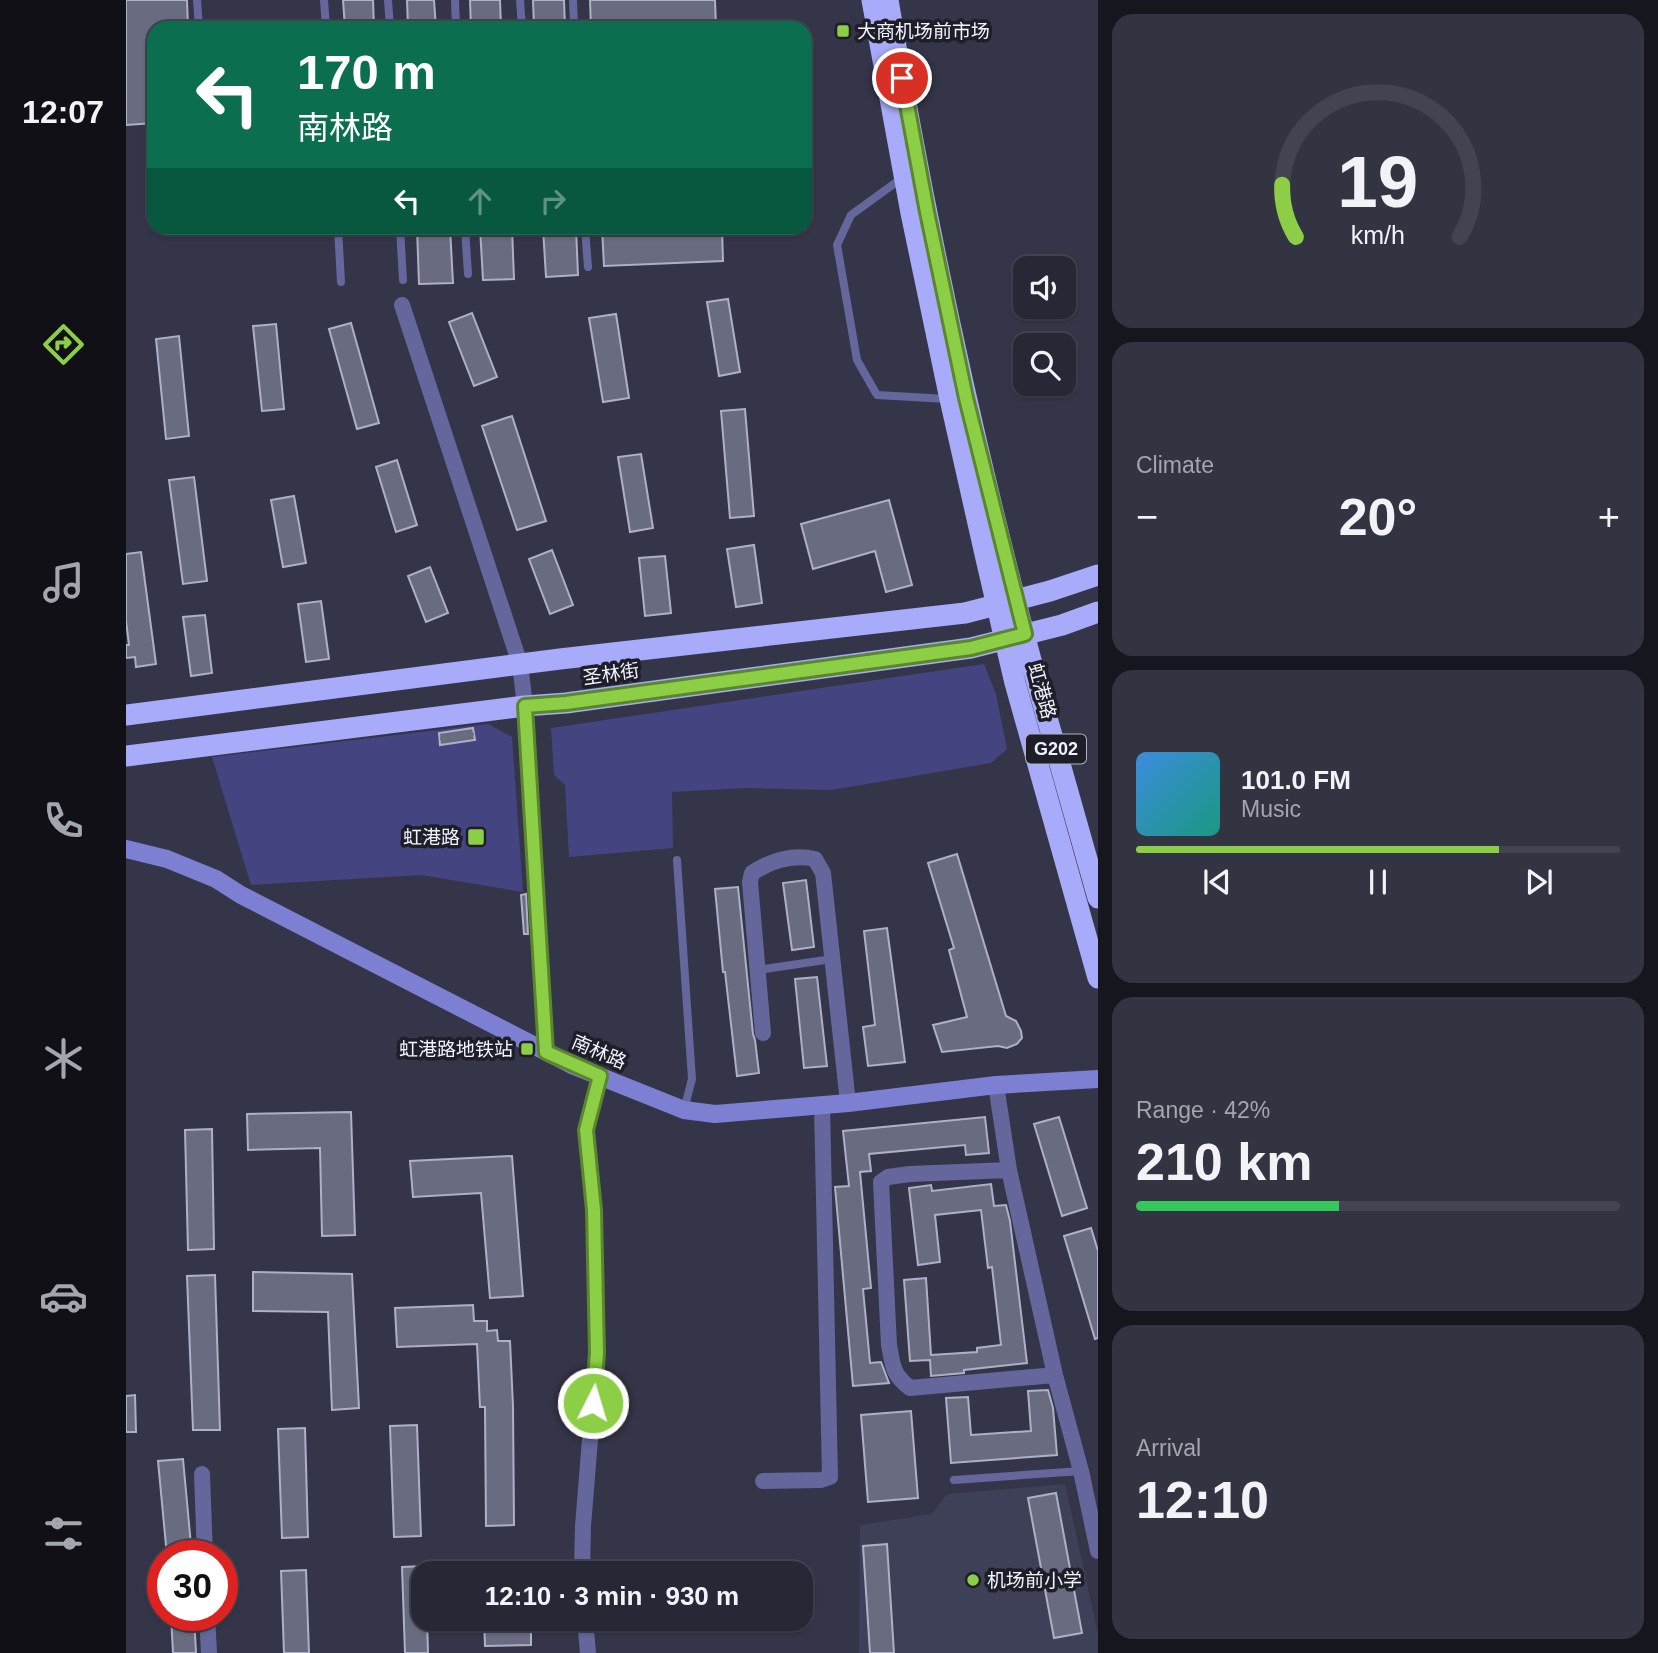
<!DOCTYPE html>
<html lang="en">
<head>
<meta charset="utf-8">
<style>
  body { margin:0; font-family:Helvetica,"Noto Sans SC",sans-serif; background:#333442; color:#f1f3f6; height:100vh; display:flex; flex-direction:column; font-size:26px; white-space:nowrap }
  * { box-sizing:border-box; margin:0 }
  p { font-size:23px; color:#a4a6ad }
  .icon { flex:none; width:38px; height:38px; fill:none; stroke:currentColor; stroke-width:2; stroke-linecap:round; stroke-linejoin:round }
  .map { position:relative; flex:1; overflow:hidden }
  .drawer { display:flex; flex-direction:column; gap:14px; padding:14px; background:#15161e; width:560px }
  .drawer>* { flex:none }
  .top-card { position:absolute; left:21px; top:21px; width:665px; height:214px; border-radius:21px; box-shadow:0 2px 5px #0004,0 0 0 2px #434451; background:#0b6e4f; color:#fff; overflow:hidden }
  .tools { position:absolute; left:887px; top:256px; display:grid; gap:14px }
  .tools a { display:grid; place-items:center; width:63px; height:63px; border-radius:14px; background:#272836; box-shadow:0 2px 5px #0004,0 0 0 2px #434451; font-size:35px }
  .speed { position:absolute; left:21px; top:1540px; display:flex; gap:14px; font-size:35px; font-weight:700; text-align:center }
  .speed>* { display:grid; place-content:center; width:91px; height:91px; border-radius:50%; background:#272836; box-shadow:0 2px 5px #0004,0 0 0 2px #434451; line-height:1 }
  .speed .limit { border:10px solid #d22; background:#fff; color:#111 }
  .pin { position:absolute; display:grid; place-items:center; width:60px; height:60px; color:#fff; margin:-30px; border:4px solid #fff; border-radius:50%; box-shadow:0 2px 7px #0007 }
  .me { position:absolute; width:77px; margin:-38px; rotate:5deg; stroke-linejoin:round; filter:drop-shadow(0 0 5px #0008) }
  .turn { display:flex; align-items:center; gap:24px; height:147px; padding:0 35px; font-size:32px }
  .turn .icon { width:91px; height:91px; stroke-width:2.5 }
  .turn b { display:block; font-size:49px; line-height:60px }
  .lanes { display:flex; align-items:center; height:66px; padding:0 35px; background:#0003; justify-content:center; gap:35px; direction:ltr }
  .lanes .off { opacity:.35 }
  .big { font-size:52px; font-weight:700; line-height:1.1 }
  .drawer .widget { flex:1; display:flex; flex-direction:column; justify-content:center; gap:10px; min-width:0; padding:0 24px; border-radius:21px; background:#333442 }
  .drawer .dial { align-items:center; gap:0 }
  .dial svg { height:182px; overflow:visible; fill:none; stroke:#434451; stroke-width:7; stroke-linecap:round; text-anchor:middle }
  .dial text { fill:#f1f3f6; stroke:none }
  .song { display:flex; align-items:center; gap:21px }
  .cover { width:84px; height:84px; border-radius:10px; background:linear-gradient(135deg,hsl(210 70% 55%),hsl(170 70% 35%)) }
  .played { height:7px; border-radius:4px; background:linear-gradient(90deg,#8cce45 75%,#434451 75%) }
  .keys { display:flex; justify-content:space-around; direction:ltr }
  .heat { display:flex; justify-content:space-between; align-items:center; font-size:38px; direction:ltr }
  .charge { height:10px; border-radius:5px; background:linear-gradient(90deg,#34c759 42%,#434451 0) }
  .trip { position:absolute; left:285px; top:1561px; width:402px; height:70px; border-radius:21px; background:#272836; box-shadow:0 2px 5px #0004,0 0 0 2px #434451; font-weight:700; line-height:70px; text-align:center }
  main { display:flex; flex:1; min-height:0 }
  .menu { display:flex; flex-direction:column; width:126px; justify-content:space-around; align-items:center; background:#101016; color:#a4a6ad }
  .menu .icon { width:49px; height:49px }
  .menu .active { color:#8cce45 }
  .menu b { font-size:32px; color:#f1f3f6 }
  .map>svg:first-child { display:block }
  .built { fill:#3e4058 }
  .green { fill:#444481 }
  .building { fill:#696b80; stroke:#aeb0c8; stroke-width:2 }
  .lines { fill:none; stroke-linecap:round; stroke-linejoin:round }
  .path { stroke:#6d6e7f; stroke-width:2.5; stroke-dasharray:7 3.5; stroke-linecap:butt }
  .lane { stroke:#64669c; stroke-width:8 }
  .street { stroke:#64669c; stroke-width:16 }
  .secondary { stroke:#7d7fd3; stroke-width:18 }
  .highway { stroke:#a8abf9; stroke-width:21 }
  .route-casing { stroke:#5b862d; stroke-width:18 }
  .route { stroke:#8cce45; stroke-width:12 }
  .poi-dot { fill:#8cce45; stroke:#1d1e27; stroke-width:2.5 }
  .labels { text-anchor:middle; dominant-baseline:central; stroke-width:7; stroke-linejoin:round; paint-order:stroke }
  .shield { fill:#1d1e27; stroke:#b0b2bd; stroke-width:2 }
  .shield-label { font-size:18px; font-weight:bold; fill:#eff1fd }
  .poi-label { font-size:19px; fill:#eff1fd; stroke:#1d1e27; text-anchor:start }
  .street-label { font-size:19px; fill:#eff1fd; stroke:#1d1e27 }
</style>
</head>
<body>
<main>
<nav class="menu">
<b>12:07</b>
<svg class="icon active" aria-label="directions" viewBox="0 0 24 24"><path d="M12 3l9 9-9 9-9-9zM9 14v-3h6M13 9l2 2-2 2"/></svg>
<svg class="icon" aria-label="music" viewBox="0 0 24 24"><path d="M9 18V5l10-2v13"/><circle cx="6" cy="18" r="3"/><circle cx="16" cy="16" r="3"/></svg>
<svg class="icon" aria-label="phone" viewBox="0 0 24 24"><path d="M5 4h4l2 5-3 2q2 4 5 5l2-3 5 2v4C11 20 4 13 5 4z"/></svg>
<svg class="icon" aria-label="climate" viewBox="0 0 24 24"><path d="M12 3v18M4 7l16 10M4 17L20 7"/></svg>
<svg class="icon" aria-label="car" viewBox="0 0 24 24"><path d="M5 17H2v-5l4-1 3-4h7l3 4 3 1v5h-3M9 17h6M6 11h13"/><circle cx="7" cy="17" r="2"/><circle cx="17" cy="17" r="2"/></svg>
<svg class="icon" aria-label="filters" viewBox="0 0 24 24"><path d="M4 7h16M4 17h16"/><circle cx="9" cy="7" r="2"/><circle cx="15" cy="17" r="2"/></svg>
</nav>
<div class="map">
<svg width="972" height="1653" viewBox="0 0 972 1653">
  <rect width="100%" height="100%" fill="#343548"/>
  <!-- built -->
  <path class="built" d="M 939,1484 L 972,1634 L 972,1653 L 733,1653 L 734,1525 L 806,1514 L 821,1494 Z"/>
  <!-- green -->
  <path class="green" d="M 858,664 L 870,694 L 881,749 L 865,763 L 705,790 L 619,788 L 546,792 L 547,848 L 443,857 L 439,785 L 428,775 L 425,728 Z
    M 362,724 L 386,737 L 397,892 L 295,875 L 125,885 L 86,757 Z"/>
  <!-- building -->
  <path class="building" d="M 0,0 L 61,0 L 62,28 L 28,28 L 28,123 L 0,125 Z
    M 217,0 L 247,0 L 248,28 L 219,28 Z
    M 281,0 L 308,0 L 310,28 L 282,28 Z
    M 344,0 L 374,0 L 375,28 L 345,28 Z
    M 407,0 L 438,0 L 439,28 L 408,28 Z
    M 464,0 L 589,0 L 590,28 L 465,28 Z
    M 291,228 L 324,228 L 327,283 L 293,284 Z
    M 354,228 L 386,228 L 388,279 L 357,280 Z
    M 417,228 L 450,228 L 452,275 L 420,277 Z
    M 476,228 L 596,228 L 597,261 L 478,266 Z
    M 602,299 L 614,372 L 593,376 L 581,302 Z
    M 346,313 L 371,377 L 348,386 L 323,322 Z
    M 490,314 L 503,398 L 477,402 L 463,318 Z
    M 225,323 L 253,423 L 231,429 L 203,329 Z
    M 150,324 L 158,409 L 136,411 L 127,326 Z
    M 53,336 L 63,436 L 40,439 L 30,339 Z
    M 619,409 L 628,516 L 604,518 L 595,411 Z
    M 386,416 L 420,521 L 391,530 L 356,426 Z
    M 515,454 L 527,528 L 504,532 L 492,457 Z
    M 271,460 L 291,525 L 270,532 L 250,467 Z
    M 68,477 L 81,581 L 57,584 L 43,480 Z
    M 168,496 L 180,563 L 157,567 L 145,500 Z
    M 763,500 L 786,585 L 760,592 L 749,551 L 687,569 L 675,524 Z
    M 628,545 L 636,603 L 610,607 L 601,549 Z
    M 426,550 L 447,605 L 424,614 L 403,559 Z
    M 15,552 L 30,664 L 10,667 L 9,657 L 0,658 L 0,645 L 3,645 L 0,621 L 0,554 Z
    M 539,556 L 545,613 L 519,616 L 513,558 Z
    M 304,567 L 322,613 L 300,622 L 282,576 Z
    M 195,601 L 203,659 L 180,662 L 172,604 Z
    M 79,615 L 86,673 L 65,676 L 57,617 Z
    M 347,728 L 349,740 L 314,745 L 313,733 Z
    M 831,854 L 880,1016 L 890,1021 L 895,1031 L 896,1038 L 891,1044 L 881,1048 L 872,1046 L 816,1052 L 807,1025 L 841,1017 L 823,950 L 828,948 L 802,863 Z
    M 680,880 L 688,947 L 666,950 L 657,883 Z
    M 612,887 L 627,1034 L 629,1040 L 633,1073 L 611,1076 L 599,972 L 597,972 L 589,889 Z
    M 400,894 L 402,934 L 398,934 L 395,895 Z
    M 761,928 L 779,1062 L 742,1066 L 737,1027 L 749,1025 L 738,931 Z
    M 691,977 L 701,1066 L 678,1068 L 669,979 Z
    M 225,1112 L 229,1235 L 196,1236 L 194,1148 L 122,1150 L 121,1114 Z
    M 859,1117 L 863,1153 L 840,1155 L 839,1145 L 743,1154 L 745,1171 L 734,1172 L 745,1288 L 737,1289 L 744,1363 L 755,1362 L 763,1383 L 727,1386 L 709,1187 L 723,1186 L 717,1131 Z
    M 933,1117 L 961,1208 L 936,1216 L 908,1124 Z
    M 86,1129 L 88,1249 L 62,1250 L 59,1130 Z
    M 386,1156 L 397,1296 L 364,1298 L 355,1193 L 287,1197 L 284,1161 Z
    M 865,1184 L 868,1206 L 880,1205 L 884,1221 L 901,1363 L 838,1370 L 838,1373 L 805,1376 L 804,1360 L 784,1361 L 778,1280 L 800,1278 L 805,1355 L 851,1352 L 851,1348 L 875,1345 L 866,1267 L 862,1268 L 855,1210 L 809,1215 L 814,1262 L 792,1265 L 783,1188 L 805,1185 L 806,1191 Z
    M 965,1228 L 972,1251 L 972,1338 L 969,1339 L 938,1236 Z
    M 127,1272 L 226,1274 L 233,1408 L 206,1410 L 202,1312 L 127,1311 Z
    M 89,1275 L 94,1430 L 67,1430 L 61,1276 Z
    M 347,1305 L 348,1321 L 361,1321 L 361,1331 L 371,1330 L 372,1341 L 384,1341 L 387,1406 L 388,1525 L 360,1526 L 359,1407 L 354,1407 L 351,1344 L 271,1347 L 269,1308 Z
    M 922,1390 L 927,1408 L 931,1455 L 825,1463 L 820,1398 L 842,1397 L 845,1435 L 905,1431 L 902,1391 Z
    M 9,1395 L 10,1432 L 0,1432 L 0,1396 Z
    M 785,1411 L 792,1498 L 742,1502 L 735,1415 Z
    M 291,1425 L 295,1536 L 268,1537 L 264,1426 Z
    M 179,1428 L 182,1537 L 156,1538 L 152,1429 Z
    M 57,1459 L 66,1556 L 41,1556 L 32,1461 Z
    M 930,1493 L 956,1633 L 928,1638 L 902,1498 Z
    M 761,1544 L 768,1653 L 744,1653 L 737,1546 Z
    M 298,1566 L 298,1619 L 301,1619 L 302,1653 L 279,1653 L 276,1567 Z
    M 180,1570 L 183,1653 L 158,1653 L 155,1571 Z
    M 45,1615 L 68,1615 L 70,1653 L 47,1653 Z
    M 358,1619 L 405,1619 L 405,1645 L 359,1646 Z"/>
  <g class="lines">
    <!-- path -->
    <path class="path" d="M 314,739 L 348,734"/>
    <!-- lane -->
    <path class="lane" d="M 71,0 L 73,28
      M 198,0 L 200,28
      M 262,0 L 264,28
      M 329,0 L 330,28
      M 394,0 L 396,28
      M 447,0 L 448,28
      M 776,178 L 725,215 L 711,245 L 731,360 L 751,395 L 821,399
      M 212,228 L 215,282
      M 274,228 L 277,280
      M 339,228 L 342,274
      M 459,228 L 462,267
      M 551,860 L 566,1079 L 558,1110
      M 632,970 L 706,959
      M 828,1480 L 955,1471"/>
    <!-- street -->
    <path class="street" d="M 276,305 L 394,664 L 399,706 L 420,1052
      M 637,1033 L 624,882 L 626,873 C 646,860 666,854 689,859 L 697,873 L 722,1103
      M 870,1085 L 883,1170 L 929,1375 L 955,1471 L 972,1551
      M 883,1170 L 784,1174 L 762,1177 L 755,1182 L 763,1345 C 767,1366 766,1374 784,1388 L 929,1375
      M 76,1474 L 79,1556
      M 637,1481 L 695,1480 L 704,1477 L 696,1105
      M 456,1573 L 457,1526 L 471,1353 L 468,1210 L 460,1130 L 474,1076
      M 81,1615 L 83,1653
      M 459,1619 L 462,1653"/>
    <!-- secondary -->
    <path class="secondary" d="M 0,849 L 41,859 L 90,879 L 115,895 L 448,1066 L 558,1110 L 589,1114 L 722,1103 L 870,1085 L 972,1079"/>
    <!-- highway -->
    <path class="highway" d="M 746,0 L 785,213 L 824,399 L 861,563 L 889,683 L 972,978
      M 762,0 C 800,228 850,455 910,679 C 930,752 951,825 972,898
      M 0,715 L 434,659 L 839,613 L 924,591 L 972,575
      M 0,756 L 399,706 L 440,703 L 845,648 L 936,625 L 972,612"/>
  </g>
  <g class="lines">
    <!-- route casing -->
    <g class="route-casing">
      <path id="route" d="M 467,1403 L 471,1353 L 468,1210 L 460,1130 L 474,1076 L 420,1052 L 399,706 L 440,703 L 845,648 L 899,634 L 840,398 L 801,212 L 776,78"/>
    </g>
    <!-- route -->
    <use href="#route" class="route"/>
  </g>
  <!-- markers -->
  <g class="poi-dot">
    <rect x="710" y="24" width="14" height="14" rx="3.5"/>
    <rect x="341" y="828" width="18" height="18" rx="3.5"/>
    <rect x="394" y="1042" width="14" height="14" rx="3.5"/>
    <circle cx="847" cy="1580" r="7"/>
  </g>
  <g class="labels">
    <!-- shield labels -->
    <rect class="shield" x="900" y="734.5" width="60" height="29" rx="5"/>
    <g class="shield-label">
      <text x="930" y="749">G202</text>
    </g>
    <!-- poi labels -->
    <g class="poi-label">
      <text x="731" y="31">大商机场前市场</text>
      <text x="334" y="837" text-anchor="end">虹港路</text>
      <text x="387" y="1049" text-anchor="end">虹港路地铁站</text>
      <text x="861" y="1580">机场前小学</text>
    </g>
    <!-- street labels -->
    <g class="street-label">
      <text transform="translate(485 674) rotate(-8)">圣林街</text>
      <text transform="translate(916 691) rotate(75)">虹港路</text>
      <text transform="translate(473 1052) rotate(23)">南林路</text>
    </g>
  </g>
</svg>
<div class="tools">
<a><svg class="icon" aria-label="sound" viewBox="0 0 24 24"><path d="M4 9h4l5-4v14l-5-4H4zM17 9q2 3 0 6"/></svg></a>
<a><svg class="icon" aria-label="search" viewBox="0 0 24 24"><circle cx="10" cy="10" r="6"/><path d="M15 15l6 6"/></svg></a>
</div>
<div class="speed"><div class="limit">30</div></div>
<div class="pin" style="left:776px;top:78px;background:#d93025"><svg class="icon" aria-label="arrive" viewBox="0 0 24 24"><path d="M6 21V4h12l-3 4 3 4H6"/></svg></div>
<svg class="me" style="left:467px;top:1403px" viewBox="-20 -20 40 40"><circle r="17" fill="#8cce45" stroke="#fff" stroke-width="3"/><path d="M0-11L8 9 0 5-8 9z" fill="#fff"/></svg>
<div class="trip">12:10 · 3 min · 930 m</div>
<div class="top-card">
<div class="turn"><svg class="icon" aria-label="left" viewBox="0 0 24 24"><path d="M17 20v-9H6M10 6l-5 5 5 5"/></svg><div><b>170 m</b>南林路</div></div>
<div class="lanes"><svg class="icon" aria-label="left" viewBox="0 0 24 24"><path d="M17 20v-9H6M10 6l-5 5 5 5"/></svg><svg class="icon off" aria-label="ahead" viewBox="0 0 24 24"><path d="M12 20V5M6 11l6-6 6 6"/></svg><svg class="icon off" aria-label="right" viewBox="0 0 24 24"><path d="M7 20v-9h11M14 6l5 5-5 5"/></svg></div>
</div>
</div>
<section class="drawer">
<div class="widget dial"><svg viewBox="0 0 100 80">
<path d="M14 69A42 42 0 1 1 86 69"/>
<path d="M14 69A42 42 0 0 1 8 46" stroke="#8cce45"/>
<text x="50" y="56" font-size="32" font-weight="700">19</text>
<text x="50" y="72" font-size="11">km/h</text>
</svg></div>
<div class="widget"><p>Climate</p>
<div class="heat"><a>−</a><b class="big">20°</b><a>+</a></div>
</div>
<div class="widget">
<div class="song"><i class="cover"></i><div><b>101.0 FM</b><p>Music</p></div></div>
<div class="played"></div>
<div class="keys"><svg class="icon" aria-label="previous" viewBox="0 0 24 24"><path d="M18 5L8 12l10 7zM5 5v14"/></svg><svg class="icon" aria-label="pause" viewBox="0 0 24 24"><path d="M8 5v14M16 5v14"/></svg><svg class="icon" aria-label="next" viewBox="0 0 24 24"><path d="M6 5l10 7-10 7zM19 5v14"/></svg></div>
</div>
<div class="widget"><p>Range · 42%</p><b class="big">210 km</b><div class="charge"></div></div>
<div class="widget"><p>Arrival</p><b class="big">12:10</b></div>
</section>
</main>
</body>
</html>
